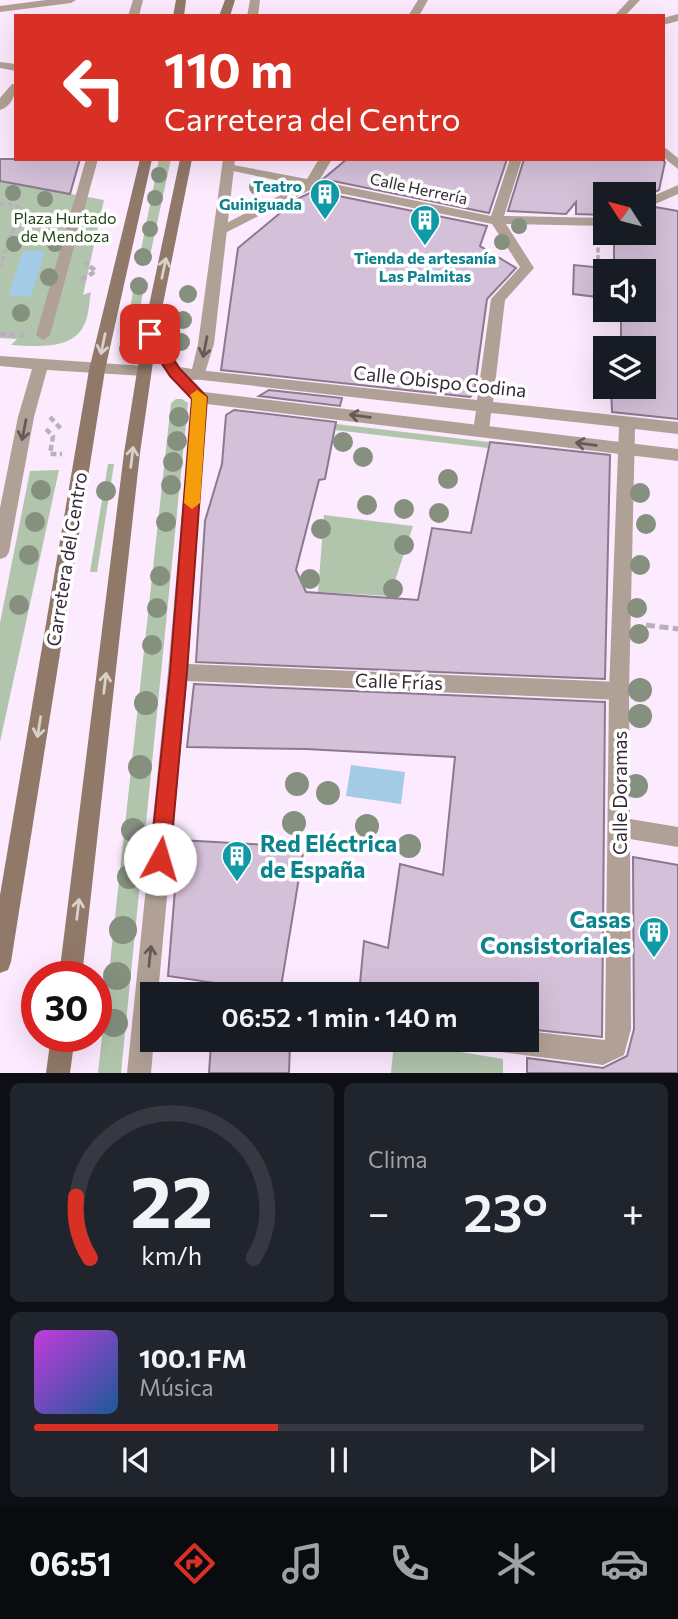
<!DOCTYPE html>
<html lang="es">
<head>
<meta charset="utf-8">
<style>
  body { margin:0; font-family:Commissioner,sans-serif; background:#20242c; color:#f1f3f6; height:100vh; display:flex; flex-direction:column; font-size:26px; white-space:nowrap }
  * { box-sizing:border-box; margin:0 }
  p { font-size:23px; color:#9ea1a6 }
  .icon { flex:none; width:38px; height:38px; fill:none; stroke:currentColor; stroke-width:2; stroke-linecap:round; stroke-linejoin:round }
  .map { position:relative; height:1073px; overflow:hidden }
  .side { display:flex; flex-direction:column; gap:10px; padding:10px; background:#0d0f14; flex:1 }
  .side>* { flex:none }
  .hud { position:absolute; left:14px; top:14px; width:651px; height:147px; border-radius:0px; box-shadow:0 7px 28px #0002; background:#d93025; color:#fff; overflow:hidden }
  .needle { width:46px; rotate:306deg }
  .tools { position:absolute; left:593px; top:182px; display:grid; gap:14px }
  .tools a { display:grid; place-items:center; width:63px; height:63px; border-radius:0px; background:#171b24; box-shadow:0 7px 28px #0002; font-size:35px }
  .speed { position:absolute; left:21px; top:961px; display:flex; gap:14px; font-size:35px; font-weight:700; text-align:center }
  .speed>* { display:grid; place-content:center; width:91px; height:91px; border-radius:50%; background:#171b24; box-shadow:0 7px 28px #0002; line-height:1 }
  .speed .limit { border:10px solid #d22; background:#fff; color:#111 }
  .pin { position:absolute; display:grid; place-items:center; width:60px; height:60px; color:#fff; margin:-30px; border-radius:14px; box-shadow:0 4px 10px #0006 }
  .me { position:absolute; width:77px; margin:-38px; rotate:6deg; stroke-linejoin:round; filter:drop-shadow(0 0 5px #0008) }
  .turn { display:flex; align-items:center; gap:24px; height:147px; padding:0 35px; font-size:32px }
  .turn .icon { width:91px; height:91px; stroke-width:2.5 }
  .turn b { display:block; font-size:49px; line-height:60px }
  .big { font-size:52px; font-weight:600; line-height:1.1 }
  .side .tile { flex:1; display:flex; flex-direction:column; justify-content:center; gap:10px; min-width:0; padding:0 24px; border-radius:10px; background:#20242c }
  .side .dial { align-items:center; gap:0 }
  .dial svg { height:182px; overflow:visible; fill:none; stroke:#363941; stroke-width:7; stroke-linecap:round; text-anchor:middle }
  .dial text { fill:#f1f3f6; stroke:none }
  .song { display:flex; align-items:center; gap:21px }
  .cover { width:84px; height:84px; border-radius:10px; background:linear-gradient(135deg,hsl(290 70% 55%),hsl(210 70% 35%)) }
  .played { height:7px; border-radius:4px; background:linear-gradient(90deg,#d93025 40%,#363941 40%) }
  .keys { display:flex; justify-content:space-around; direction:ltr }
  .heat { display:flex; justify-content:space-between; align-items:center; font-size:38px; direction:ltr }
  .side .tiles { flex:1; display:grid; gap:10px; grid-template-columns:1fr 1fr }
  .tile:last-child { grid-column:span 2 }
  .trip { position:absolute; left:140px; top:982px; width:399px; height:70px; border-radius:0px; background:#171b24; box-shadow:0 7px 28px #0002; font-weight:600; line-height:70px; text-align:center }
  .menu { display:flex; height:112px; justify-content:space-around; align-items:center; background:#090b0e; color:#9ea1a6 }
  .menu .icon { width:49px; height:49px }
  .menu .active { color:#d93025 }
  .menu b { font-size:32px; color:#f1f3f6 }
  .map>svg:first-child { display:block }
  .green { fill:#b1c4ac }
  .water { fill:#a4cbe5 }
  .building { fill:#d5c0d9; stroke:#8c788f; stroke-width:2 }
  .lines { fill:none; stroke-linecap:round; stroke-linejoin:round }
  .path-far2 { stroke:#bcaebf; stroke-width:3.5; stroke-dasharray:5 2.5; stroke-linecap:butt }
  .path-far1 { stroke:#bcaebf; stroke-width:4.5; stroke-dasharray:6 3.5; stroke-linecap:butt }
  .path { stroke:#bcaebf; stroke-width:5; stroke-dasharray:9 4.5; stroke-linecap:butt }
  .pedestrian { fill:#b1a095; fill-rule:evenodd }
  .minor { fill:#b1a095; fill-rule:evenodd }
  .secondary { fill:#917969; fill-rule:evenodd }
  .tree { fill:#85907f }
  .oneway { stroke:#d8d0ca }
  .oneway2 { stroke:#655a5b }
  .route { fill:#d93025; stroke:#8d1f18; stroke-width:2 }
  .slow { fill:#f59e0b }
  .labels { text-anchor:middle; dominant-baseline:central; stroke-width:7; stroke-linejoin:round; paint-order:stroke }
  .far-culture-label { font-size:16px; font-weight:bold; fill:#0d838f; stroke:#fff; text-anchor:end }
  .far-street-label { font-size:16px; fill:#332b35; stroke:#fff }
  .far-park-label { font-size:16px; fill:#234617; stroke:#fff }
  .street-label { font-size:19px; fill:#332b35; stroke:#fff }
  .near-culture-label { font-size:23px; font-weight:bold; fill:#0d838f; stroke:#fff; text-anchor:start }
</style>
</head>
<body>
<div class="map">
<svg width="678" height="1073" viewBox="0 0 678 1073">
  <rect width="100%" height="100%" fill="#fceaff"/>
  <!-- green -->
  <path class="green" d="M 159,159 L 171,159 L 148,265 L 138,265 Z
    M 0,181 L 104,200 L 83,295 L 91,292 C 89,302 89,316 84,325 C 72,351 34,346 11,345 L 17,339 L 0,338 Z
    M 135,280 L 145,280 L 132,356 L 122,356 Z
    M 176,399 L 182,399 L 188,403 L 121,1073 L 98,1073 L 171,403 Z
    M 336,424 L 489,442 L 488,448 L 335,430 Z
    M 108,464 L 114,464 L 97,572 L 90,572 Z
    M 59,470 L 0,742 L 0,623 L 30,471 Z
    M 324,515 L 413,526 L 390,596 L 318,592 Z
    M 394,1041 L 503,1059 L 503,1073 L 391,1073 Z"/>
  <!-- water -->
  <path class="water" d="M 23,251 L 45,251 L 31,297 L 8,296 Z
    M 351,765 L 405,772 L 401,804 L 346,796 Z"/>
  <!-- building -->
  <path class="building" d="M 0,159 L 80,159 L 70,194 L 0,181 Z
    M 347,159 L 507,159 L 489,213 L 323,179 Z
    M 524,159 L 662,159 L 665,162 L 659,190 L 644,197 L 644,194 L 606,194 L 606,215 L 576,214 L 576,202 L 566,214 L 508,211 Z
    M 314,191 L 487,226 L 480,246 L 516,268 L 487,299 L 474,393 L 470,397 L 221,370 L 238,248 L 297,199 Z
    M 655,207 L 678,211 L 678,419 L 612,412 L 611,387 L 644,387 L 644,348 L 621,348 L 621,310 L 644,310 L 644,271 L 606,271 L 606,298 L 573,294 L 574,265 L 614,269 L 614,233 L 644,233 L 644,211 Z
    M 269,390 L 342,398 L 340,406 L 259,396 Z
    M 234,410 L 336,422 L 325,479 L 319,480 L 296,570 L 306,592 L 418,600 L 432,528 L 471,533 L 490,442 L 610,455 L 605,679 L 196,662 L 205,521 L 222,464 L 226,415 Z
    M 194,684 L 605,702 L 602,1037 L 527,1029 L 527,994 L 359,994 L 364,941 L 388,948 L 400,864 L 443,875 L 455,757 L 306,749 L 187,747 Z
    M 179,840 L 304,847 L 280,993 L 168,976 Z
    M 633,857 L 678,865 L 678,1073 L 527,1073 L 527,1058 L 603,1068 L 627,1056 L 634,1029 Z
    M 290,1043 L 289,1073 L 209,1073 L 211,1044 Z"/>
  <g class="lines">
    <!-- path-far2 -->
    <path class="path-far2" d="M 0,203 L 22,207 L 0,266
      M 15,226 L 52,226
      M 598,240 L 598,267
      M 84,262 L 90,267"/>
    <!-- path-far1 -->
    <path class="path-far1" d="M 81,280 L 96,271 L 88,265
      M 0,334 L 24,335
      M 50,417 L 63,431
      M 46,429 L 53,436 L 50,454 L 62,454"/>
    <!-- path -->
    <path class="path" d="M 646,625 L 678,629"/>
    <!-- pedestrian -->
    <path class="pedestrian" d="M 46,0 L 76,0 L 71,3 L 0,12 L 0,6 Z
      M 133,0 L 143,0 L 139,16 L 128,16 Z
      M 418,0 L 428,0 L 419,16 L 408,16 Z
      M 629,0 L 640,0 L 625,16 L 614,16 Z
      M 678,14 L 678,21 L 663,25 L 663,18 Z
      M 0,62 L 16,64 L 16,71 L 0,68 Z
      M 12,84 L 16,84 C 16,94 12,106 0,110 L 0,98 Z
      M 663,146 L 678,158 L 678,169 L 663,157 Z
      M 86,159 L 98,159 L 50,335 L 43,340 L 36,335 Z
      M 319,159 L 332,159 L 319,181 L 491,216 L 510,159 L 522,159 L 504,216 L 606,218 L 606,226 L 506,224 L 534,268 L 505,300 L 493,402 L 678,422 L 678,434 L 635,429 L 629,691 L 630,819 L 678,827 L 678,847 L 630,839 L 631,1029 L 624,1055 L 603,1065 L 501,1052 L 493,1048 L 489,1040 L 527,1040 L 527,1031 L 605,1040 L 609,691 L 619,427 L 491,413 L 489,431 L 481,437 L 473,431 L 476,411 L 193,379 L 190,375 L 193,371 L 198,370 L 477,400 L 491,299 L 520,267 L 492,224 L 314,188 L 225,233 L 220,234 L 213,230 L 300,185 L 223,169 L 223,163 L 307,179 Z
      M 678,185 L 678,194 L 644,209 L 644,200 Z"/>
    <!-- minor -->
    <path class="minor" d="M 250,0 L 260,0 L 258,16 L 247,16 Z
      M 223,159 L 235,159 L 214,344 L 203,379 L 192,380 L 204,392 L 678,449 L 678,461 L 207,404 L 188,664 L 619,682 L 626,685 L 629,691 L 626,697 L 619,700 L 187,681 L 158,994 L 152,994 L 154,1040 L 151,1073 L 127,1073 L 168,672 L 192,399 L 170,376 L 143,334 L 150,329 L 155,330 L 180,367 L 192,369 L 198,344 Z
      M 0,356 L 144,366 L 152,371 L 144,376 L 47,370 L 34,417 L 9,552 L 6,557 L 0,559 L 0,508 L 18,417 L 32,369 L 0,366 Z"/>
    <!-- secondary -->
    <path class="secondary" d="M 176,0 L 186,0 L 184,16 L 173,16 Z
      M 225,0 L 235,0 L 230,16 L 219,16 Z
      M 140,159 L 152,159 L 105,370 L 11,962 L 8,970 L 0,973 L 0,895 L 89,370 Z
      M 180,159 L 192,159 L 157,334 L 140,453 L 82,976 L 59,976 L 124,453 L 143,334 Z
      M 51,1036 L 75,1036 L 70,1073 L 46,1073 Z"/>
  </g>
  <!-- trees -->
  <g class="tree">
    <circle cx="159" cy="175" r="8"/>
    <circle cx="257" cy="187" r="8"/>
    <circle cx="13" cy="193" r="8"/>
    <circle cx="155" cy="198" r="8"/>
    <circle cx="45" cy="199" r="8"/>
    <circle cx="519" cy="226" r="8"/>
    <circle cx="150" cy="229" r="8"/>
    <circle cx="502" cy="242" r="8"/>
    <circle cx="14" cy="244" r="8"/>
    <circle cx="55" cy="244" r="8"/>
    <circle cx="143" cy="257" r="9"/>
    <circle cx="49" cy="277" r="9"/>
    <circle cx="139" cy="286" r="9"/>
    <circle cx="188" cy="294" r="9"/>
    <circle cx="21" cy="313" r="9"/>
    <circle cx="133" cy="315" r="9"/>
    <circle cx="183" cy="320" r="9"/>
    <circle cx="181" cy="342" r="9"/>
    <circle cx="128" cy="349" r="9"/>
    <circle cx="179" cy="417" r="10"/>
    <circle cx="177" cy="441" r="10"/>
    <circle cx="343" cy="442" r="10"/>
    <circle cx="363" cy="457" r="10"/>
    <circle cx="173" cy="462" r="10"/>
    <circle cx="448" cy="479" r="10"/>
    <circle cx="171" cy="485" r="10"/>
    <circle cx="41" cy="490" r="10"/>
    <circle cx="106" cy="491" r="10"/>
    <circle cx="640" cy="493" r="10"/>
    <circle cx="367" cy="505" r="10"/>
    <circle cx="404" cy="509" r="10"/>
    <circle cx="439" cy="513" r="10"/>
    <circle cx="35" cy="522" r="10"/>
    <circle cx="166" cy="522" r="10"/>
    <circle cx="646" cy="524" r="10"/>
    <circle cx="321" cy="529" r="10"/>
    <circle cx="404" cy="545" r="10"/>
    <circle cx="29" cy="555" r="10"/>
    <circle cx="640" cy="565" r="10"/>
    <circle cx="160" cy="576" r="10"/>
    <circle cx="310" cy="579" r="10"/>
    <circle cx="393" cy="589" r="10"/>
    <circle cx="19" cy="605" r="10"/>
    <circle cx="157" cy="608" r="10"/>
    <circle cx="637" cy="608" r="10"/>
    <circle cx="639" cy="634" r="10"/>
    <circle cx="152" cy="645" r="10"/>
    <circle cx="640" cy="690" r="12"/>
    <circle cx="146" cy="703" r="12"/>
    <circle cx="640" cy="716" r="12"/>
    <circle cx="140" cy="767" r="12"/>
    <circle cx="297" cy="784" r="12"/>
    <circle cx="636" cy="786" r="12"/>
    <circle cx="328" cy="793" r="12"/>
    <circle cx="294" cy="823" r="12"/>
    <circle cx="367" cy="826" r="12"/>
    <circle cx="133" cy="830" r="12"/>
    <circle cx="409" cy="846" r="12"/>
    <circle cx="129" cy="877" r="12"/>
    <circle cx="123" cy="930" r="14"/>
    <circle cx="117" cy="976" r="14"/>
    <circle cx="114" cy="1023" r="14"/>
  </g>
  <!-- one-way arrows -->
  <defs><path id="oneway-shaft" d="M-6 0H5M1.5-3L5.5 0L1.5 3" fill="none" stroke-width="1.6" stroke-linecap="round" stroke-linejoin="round" transform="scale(1.75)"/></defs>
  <g class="oneway">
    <use href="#oneway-shaft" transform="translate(164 268) rotate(-78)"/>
    <use href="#oneway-shaft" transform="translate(103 344) rotate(102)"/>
    <use href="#oneway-shaft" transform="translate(132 457) rotate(-83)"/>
    <use href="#oneway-shaft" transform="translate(105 683) rotate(-83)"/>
    <use href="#oneway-shaft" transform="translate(39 727) rotate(99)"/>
    <use href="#oneway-shaft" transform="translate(78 909) rotate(-83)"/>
  </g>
  <g class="oneway2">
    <use href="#oneway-shaft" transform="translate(205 347) rotate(101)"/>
    <use href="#oneway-shaft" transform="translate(360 416) rotate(-173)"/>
    <use href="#oneway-shaft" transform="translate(24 430) rotate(101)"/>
    <use href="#oneway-shaft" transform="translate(586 444) rotate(-173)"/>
    <use href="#oneway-shaft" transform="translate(150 956) rotate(-84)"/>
  </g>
  <!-- route -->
  <path class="route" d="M 150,330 L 154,331 L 180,369 L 207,397 L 187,672 L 170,859 L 167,866 L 160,869 L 153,866 L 150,859 L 170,672 L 192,399 L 170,376 L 145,338 L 145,331 Z"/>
  <!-- slow -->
  <path class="slow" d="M 197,390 L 207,397 L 200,503 L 192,509 L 184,503 L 192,399 L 190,395 Z"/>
  <!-- icons -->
  <defs>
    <g id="building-pin" transform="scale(1.575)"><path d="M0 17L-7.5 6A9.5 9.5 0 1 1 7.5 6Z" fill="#0f9aa8" stroke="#fff"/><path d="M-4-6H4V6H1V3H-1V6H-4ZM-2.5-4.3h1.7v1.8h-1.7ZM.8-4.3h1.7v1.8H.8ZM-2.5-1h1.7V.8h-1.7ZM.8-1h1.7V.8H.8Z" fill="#fff"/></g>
  </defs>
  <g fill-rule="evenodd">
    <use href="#building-pin" x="325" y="194"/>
    <use href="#building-pin" x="425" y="220"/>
    <use href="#building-pin" x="237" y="856"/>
    <use href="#building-pin" x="654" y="932"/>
  </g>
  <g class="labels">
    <!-- far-culture labels -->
    <g class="far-culture-label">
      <text x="302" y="185">Teatro<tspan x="302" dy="18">Guiniguada</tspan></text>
      <text x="425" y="257" text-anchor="middle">Tienda de artesanía<tspan x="425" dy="18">Las Palmitas</tspan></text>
    </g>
    <!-- far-street labels -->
    <g class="far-street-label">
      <text transform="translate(419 188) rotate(12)">Calle Herrería</text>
    </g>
    <!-- far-park labels -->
    <g class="far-park-label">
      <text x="65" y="217">Plaza Hurtado<tspan x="65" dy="18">de Mendoza</tspan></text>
    </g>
    <!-- street labels -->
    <g class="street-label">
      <text transform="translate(440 381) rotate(6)">Calle Obispo Codina</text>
      <text transform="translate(66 559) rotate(-81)">Carretera del Centro</text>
      <text transform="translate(399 681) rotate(2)">Calle Frías</text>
      <text transform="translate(619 793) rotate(-90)">Calle Doramas</text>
    </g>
    <!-- near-culture labels -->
    <g class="near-culture-label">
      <text x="260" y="843">Red Eléctrica<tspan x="260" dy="26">de España</tspan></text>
      <text x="631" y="919" text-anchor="end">Casas<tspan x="631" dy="26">Consistoriales</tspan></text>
    </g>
  </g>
</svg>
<div class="tools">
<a><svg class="needle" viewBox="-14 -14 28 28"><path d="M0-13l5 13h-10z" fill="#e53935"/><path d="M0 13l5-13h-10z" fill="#9ea1a6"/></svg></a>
<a><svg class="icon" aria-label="sound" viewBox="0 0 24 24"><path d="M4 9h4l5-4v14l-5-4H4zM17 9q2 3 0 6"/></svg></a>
<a><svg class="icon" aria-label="layers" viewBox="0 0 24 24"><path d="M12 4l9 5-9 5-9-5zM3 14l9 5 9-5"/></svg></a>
</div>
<div class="speed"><div class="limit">30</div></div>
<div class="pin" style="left:150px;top:334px;background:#d93025"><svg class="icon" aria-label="arrive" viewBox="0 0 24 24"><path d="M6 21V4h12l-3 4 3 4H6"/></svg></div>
<svg class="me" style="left:160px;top:859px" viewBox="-20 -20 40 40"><circle r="19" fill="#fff"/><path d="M0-13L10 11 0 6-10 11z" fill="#d93025"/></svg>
<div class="trip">06:52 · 1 min · 140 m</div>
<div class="hud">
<div class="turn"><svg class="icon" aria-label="left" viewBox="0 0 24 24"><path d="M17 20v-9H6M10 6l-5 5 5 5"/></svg><div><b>110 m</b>Carretera del Centro</div></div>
</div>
</div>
<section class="side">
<div class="tiles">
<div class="tile dial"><svg viewBox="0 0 100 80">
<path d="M14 69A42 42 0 1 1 86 69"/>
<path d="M14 69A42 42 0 0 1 8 42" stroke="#d93025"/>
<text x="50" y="56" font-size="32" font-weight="700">22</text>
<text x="50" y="72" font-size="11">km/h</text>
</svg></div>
<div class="tile"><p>Clima</p>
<div class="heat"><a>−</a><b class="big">23°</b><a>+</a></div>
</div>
<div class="tile">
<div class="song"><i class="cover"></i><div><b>100.1 FM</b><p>Música</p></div></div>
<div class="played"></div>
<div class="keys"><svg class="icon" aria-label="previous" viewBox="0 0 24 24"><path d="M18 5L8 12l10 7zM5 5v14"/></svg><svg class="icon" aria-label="pause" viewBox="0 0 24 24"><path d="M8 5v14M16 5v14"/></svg><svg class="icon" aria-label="next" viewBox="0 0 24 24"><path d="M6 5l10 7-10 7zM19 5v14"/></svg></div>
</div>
</div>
</section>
<nav class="menu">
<b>06:51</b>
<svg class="icon active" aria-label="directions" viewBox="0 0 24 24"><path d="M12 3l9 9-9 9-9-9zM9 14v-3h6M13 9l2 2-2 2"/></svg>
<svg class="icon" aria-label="music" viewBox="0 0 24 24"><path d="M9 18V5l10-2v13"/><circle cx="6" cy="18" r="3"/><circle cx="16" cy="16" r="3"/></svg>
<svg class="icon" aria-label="phone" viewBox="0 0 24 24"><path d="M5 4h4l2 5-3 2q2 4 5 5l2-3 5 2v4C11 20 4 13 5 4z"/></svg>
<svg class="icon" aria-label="climate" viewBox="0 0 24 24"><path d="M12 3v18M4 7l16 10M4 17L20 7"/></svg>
<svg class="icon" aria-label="car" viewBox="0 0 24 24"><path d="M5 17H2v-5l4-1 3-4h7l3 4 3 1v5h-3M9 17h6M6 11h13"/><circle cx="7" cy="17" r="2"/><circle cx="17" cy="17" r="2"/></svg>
</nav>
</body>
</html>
